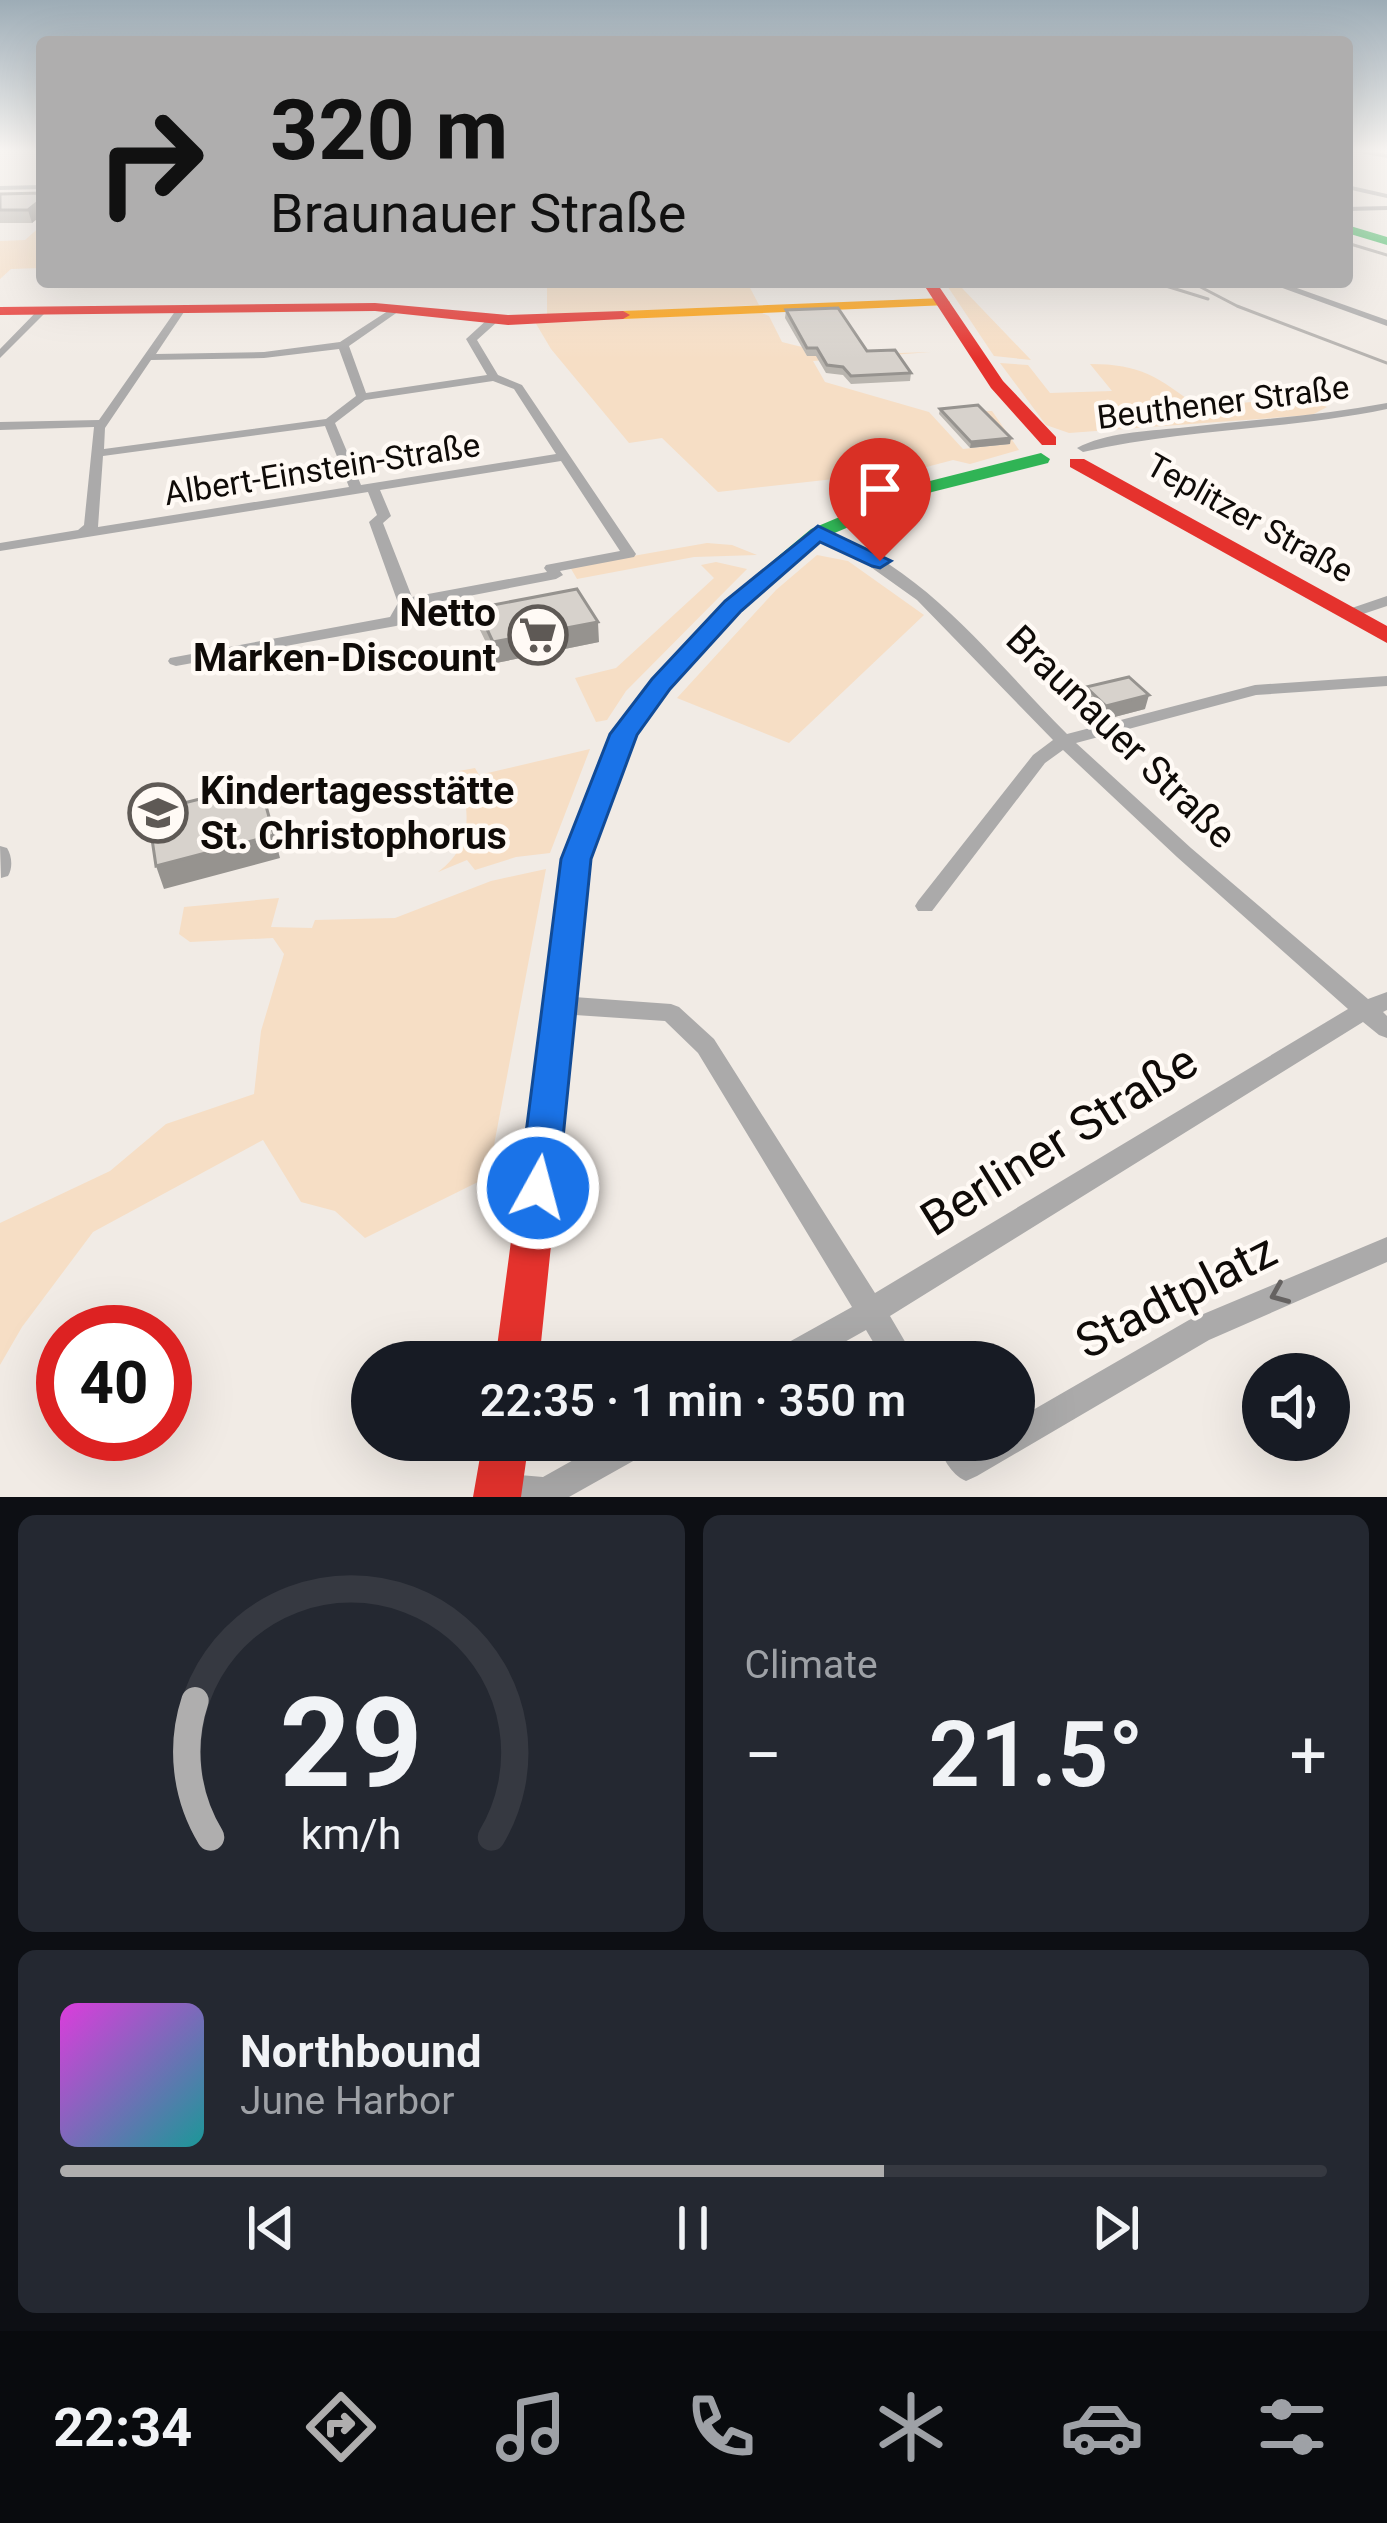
<!DOCTYPE html>
<html lang="en">
<head>
<meta charset="utf-8">
<style>
  body { margin:0; font-family:Roboto,sans-serif; background:#242831; color:#f1f3f6; height:100vh; display:flex; flex-direction:column; font-size:45px; white-space:nowrap }
  * { box-sizing:border-box; margin:0 }
  p { font-size:39px; color:#9ea1a6 }
  .icon { flex:none; width:66px; height:66px; fill:none; stroke:currentColor; stroke-width:2; stroke-linecap:round; stroke-linejoin:round }
  .map { position:relative; height:1497px; overflow:hidden }
  .details { display:flex; flex-direction:column; gap:18px; padding:18px; background:#0d0f14; flex:1 }
  .details>* { flex:none }
  .guide { position:absolute; left:36px; top:36px; width:1317px; height:252px; border-radius:12px; box-shadow:0 12px 48px #0002; background:#afaeae; color:#111; overflow:hidden }
  .tools { position:absolute; left:1242px; top:1353px; display:grid; gap:24px }
  .tools a { display:grid; place-items:center; width:108px; height:108px; border-radius:50%; background:#171b24; box-shadow:0 12px 48px #0002; font-size:60px }
  .speed { position:absolute; left:36px; top:1305px; display:flex; gap:24px; font-size:60px; font-weight:700; text-align:center }
  .speed>* { display:grid; place-content:center; width:156px; height:156px; border-radius:50%; background:#171b24; box-shadow:0 12px 48px #0002; line-height:1 }
  .speed .limit { border:18px solid #d22; background:#fff; color:#111 }
  .pin { position:absolute; display:grid; place-items:center; width:102px; height:102px; color:#fff; margin:-123px -51px; border-radius:50% 50% 50% 0; rotate:-45deg; box-shadow:0 0 12px #0007 }
  .pin .icon { rotate:45deg }
  .me { position:absolute; width:132px; margin:-66px; rotate:7deg; stroke-linejoin:round; filter:drop-shadow(0 0 9px #0008) }
  .turn { display:flex; align-items:center; gap:42px; height:252px; padding:0 36px; font-size:54px }
  .turn .icon { width:156px; height:156px; stroke-width:2.5 }
  .turn b { display:block; font-size:84px; line-height:102px }
  .big { font-size:90px; font-weight:600; line-height:1.1 }
  .details .card { flex:1; display:flex; flex-direction:column; justify-content:center; gap:18px; min-width:0; padding:0 42px; border-radius:18px; background:#242831 }
  .details .dial { align-items:center; gap:0 }
  .dial svg { height:312px; overflow:visible; fill:none; stroke:#363941; stroke-width:7; stroke-linecap:round; text-anchor:middle }
  .dial text { fill:#f1f3f6; stroke:none }
  .song { display:flex; align-items:center; gap:36px }
  .cover { width:144px; height:144px; border-radius:18px; background:linear-gradient(135deg,hsl(300 70% 55%),hsl(180 70% 35%)) }
  .played { height:12px; border-radius:6px; background:linear-gradient(90deg,#afaeae 65%,#363941 65%) }
  .keys { display:flex; justify-content:space-around; direction:ltr }
  .heat { display:flex; justify-content:space-between; align-items:center; font-size:66px; direction:ltr }
  .details .tiles { flex:1; display:grid; gap:18px; grid-template-columns:1fr 1fr }
  .card:last-child { grid-column:span 2 }
  .trip { position:absolute; left:351px; top:1341px; width:684px; height:120px; border-radius:60px; background:#171b24; box-shadow:0 12px 48px #0002; font-weight:600; line-height:120px; text-align:center }
  .dock { display:flex; height:192px; justify-content:space-around; align-items:center; background:#090b0e; color:#9ea1a6 }
  .dock .icon { width:84px; height:84px }
  .dock .selected { color:#afaeae }
  .dock b { font-size:54px; color:#f1f3f6 }
  .map>svg:first-child { display:block }
  .green { fill:#f6dec5 }
  .lines { fill:none; stroke-linecap:round; stroke-linejoin:round }
  .street { fill:#abaaaa; fill-rule:evenodd }
  .fast { fill:#30b455; fill-rule:evenodd }
  .slow { fill:#ff9f0a; fill-rule:evenodd }
  .jam { fill:#e5322d; fill-rule:evenodd }
  .rail { stroke:#b5b2af; stroke-width:3 }
  .wall { fill:#b9b5af }
  .shaded-wall { fill:#96938f }
  .building { fill:#d7d2cc; stroke:#96938f; stroke-width:3 }
  .oneway { stroke:#656261 }
  .route { fill:#1a73e8; stroke:#114b97; stroke-width:3 }
  .labels { text-anchor:middle; dominant-baseline:central; stroke-width:9; stroke-linejoin:round; paint-order:stroke }
  .far-street-label { font-size:33px; fill:#0f0b08; stroke:#fffaf5 }
  .poi-label { font-size:39px; font-weight:bold; fill:#0f0b08; stroke:#fffaf5; text-anchor:end }
  .street-label { font-size:39px; fill:#0f0b08; stroke:#fffaf5 }
  .near-street-label { font-size:48px; fill:#0f0b08; stroke:#fffaf5 }
</style>
</head>
<body>
<div class="map">
<svg width="1387" height="1497" viewBox="0 0 1387 1497">
  <rect width="100%" height="100%" fill="#f1ebe5"/>
  <!-- green -->
  <path class="green" d="M 42,225 L 42,268 L 11,269 L 0,279 L 0,241 L 25,240 Z
    M 547,282 L 747,282 L 759,305 L 547,315 Z
    M 948,287 L 961,287 L 1031,360 L 994,356 Z
    M 762,313 L 769,316 L 782,342 L 802,347 L 807,356 L 931,352 L 813,361 L 825,382 L 929,412 L 963,449 L 1009,444 L 977,411 L 992,411 L 1019,450 L 970,464 L 953,460 L 915,470 L 718,492 L 662,438 L 629,443 L 551,349 L 535,322 Z
    M 1000,363 L 1028,365 L 1050,393 L 1112,391 L 1090,364 C 1141,364 1158,377 1198,407 L 1327,395 L 1316,403 L 1327,407 L 1312,415 L 1069,433 L 1046,425 Z
    M 707,543 L 732,545 L 757,555 L 694,557 L 577,579 L 570,567 Z
    M 817,555 L 848,561 L 924,615 L 789,743 L 677,698 L 776,590 Z
    M 716,562 L 747,569 L 626,691 L 607,720 L 596,722 L 575,678 L 616,668 L 714,578 L 701,565 Z
    M 590,749 L 550,853 L 516,857 L 475,870 L 467,860 L 438,872 C 475,844 469,812 459,771 L 475,768 L 479,775 Z
    M 546,869 L 488,1177 L 365,1238 L 335,1211 L 301,1202 L 263,1140 L 93,1232 L 22,1327 L 0,1365 L 0,1223 L 110,1171 L 166,1124 L 254,1094 L 261,1031 L 284,954 L 273,938 L 190,942 L 179,934 L 184,907 L 279,898 L 271,927 L 312,928 L 315,920 L 395,918 L 491,881 Z"/>
  <g class="lines">
    <!-- street -->
    <path class="street" d="M 1352,150 L 1387,154 L 1387,158 L 1355,152 Z
      M 42,185 L 42,189 L 0,190 L 0,186 Z
      M 1347,185 L 1387,194 L 1387,198 L 1347,189 Z
      M 1387,206 L 1387,210 L 1347,211 L 1347,207 Z
      M 1266,282 L 1280,282 L 1387,320 L 1387,326 Z
      M 394,307 L 402,309 L 349,346 L 366,393 L 487,375 L 466,339 L 489,318 L 497,318 L 497,322 L 477,340 L 498,375 L 522,385 L 636,554 L 634,557 L 560,571 L 563,575 L 556,579 L 412,607 L 402,624 L 396,626 L 176,666 L 170,664 L 168,661 L 170,658 L 390,617 L 398,603 L 369,522 L 377,515 L 368,492 L 0,551 L 0,543 L 78,530 L 84,525 L 94,427 L 0,430 L 0,422 L 99,420 L 176,310 L 184,312 L 156,354 L 264,352 L 340,342 ZM 339,349 L 356,396 L 326,419 L 104,449 L 105,428 L 151,360 L 264,358 ZM 493,381 L 514,389 L 556,454 L 361,485 L 335,423 L 365,400 ZM 325,426 L 349,487 L 98,527 L 103,456 ZM 561,461 L 620,551 L 546,565 L 544,568 L 547,572 L 412,597 L 383,523 L 391,516 L 380,490 Z
      M 39,309 L 47,311 L 0,358 L 0,349 Z
      M 1387,403 L 1387,409 C 1286,430 1183,429 1083,452 L 1077,448 C 1105,433 1146,431 1179,428 C 1249,420 1318,416 1387,403 Z
      M 818,529 C 923,564 992,659 1067,734 L 1255,685 L 1387,676 L 1387,686 L 1256,695 L 1076,743 L 1191,848 L 1368,999 L 1387,992 L 1387,1010 L 1383,1012 L 1387,1016 L 1387,1038 L 1379,1035 L 1363,1022 L 890,1316 L 917,1362 L 885,1362 L 866,1330 L 809,1362 L 766,1362 L 771,1352 L 852,1307 L 698,1053 L 665,1021 L 560,1014 L 552,1011 L 549,1005 L 552,999 L 560,996 L 671,1004 L 679,1007 L 714,1039 L 875,1293 L 1348,1009 L 1177,857 L 1063,750 L 1045,763 L 932,911 L 918,911 L 915,906 L 918,901 L 1033,755 L 1053,740 L 917,600 L 851,553 L 813,536 L 811,533 Z
      M 1387,596 L 1387,606 L 1348,619 L 1340,614 L 1343,611 Z
      M 0,846 L 7,848 C 12,856 13,868 8,876 L 1,878 Z
      M 1387,1237 L 1387,1262 L 1209,1340 L 977,1476 L 966,1481 C 950,1474 942,1456 936,1440 L 969,1440 L 972,1445 L 980,1440 L 1014,1440 L 1014,1421 L 1189,1320 Z
      M 609,1440 L 655,1440 L 651,1451 L 569,1497 L 485,1497 L 482,1489 L 487,1478 L 498,1473 L 543,1477 Z"/>
    <!-- fast -->
    <path class="fast" d="M 1347,225 L 1387,237 L 1387,245 L 1347,233 Z
      M 1041,453 L 1050,459 L 1048,463 L 932,492 L 825,537 L 741,611 L 670,689 L 637,735 L 591,859 L 584,893 L 562,893 L 558,886 L 561,859 L 611,734 L 652,679 L 725,601 L 811,529 L 918,484 Z"/>
    <!-- slow -->
    <path class="slow" d="M 943,298 L 950,302 L 948,305 L 623,319 L 616,315 L 623,311 Z"/>
    <!-- jam -->
    <path class="jam" d="M 922,282 L 936,282 L 1003,381 L 1056,437 L 1056,445 L 1042,445 L 991,388 Z
      M 375,303 L 508,315 L 623,311 L 630,315 L 623,319 L 508,325 L 375,311 L 0,315 L 0,307 Z
      M 1070,459 L 1084,459 L 1387,626 L 1387,643 L 1070,467 Z
      M 573,875 L 584,879 L 588,886 L 539,1362 L 495,1362 L 558,886 L 562,879 Z
      M 483,1440 L 529,1440 L 521,1497 L 473,1497 Z"/>
    <!-- rail -->
    <path class="rail" d="M 1347,243 L 1387,255
      M 1153,282 L 1208,299
      M 1191,282 L 1237,306 L 1387,363"/>
  </g>
  <!-- wall -->
  <path class="wall" d="M 42,193 L 42,215 L 32,223 L 0,223 L 0,194 Z
    M 786,310 L 911,373 L 910,381 L 851,384 L 843,375 L 826,373 L 816,356 L 807,356 L 785,318 Z
    M 940,409 L 1010,444 L 970,448 L 939,414 Z
    M 477,608 L 599,642 L 496,663 L 479,628 Z
    M 1086,687 L 1145,709 L 1103,720 L 1083,701 Z"/>
  <!-- shaded-wall -->
  <path class="shaded-wall" d="M 42,199 L 42,215 L 32,223 L 28,210 Z
    M 1011,438 L 1010,444 L 970,448 L 971,442 Z
    M 598,622 L 599,642 L 496,663 L 493,642 Z
    M 1149,695 L 1145,709 L 1103,720 L 1106,706 Z
    M 274,835 L 280,858 L 164,889 L 156,866 Z"/>
  <!-- building -->
  <path class="building" d="M 42,193 L 42,199 L 28,210 L 0,210 L 0,194 Z
    M 838,308 L 867,351 L 895,350 L 911,373 L 851,376 L 843,367 L 827,365 L 817,348 L 807,348 L 786,310 Z
    M 978,405 L 1011,438 L 971,442 L 940,409 Z
    M 577,589 L 598,622 L 493,642 L 477,608 Z
    M 1129,677 L 1149,695 L 1106,706 L 1086,687 Z
    M 260,784 L 274,835 L 156,866 L 148,812 Z"/>
  <!-- one-way arrows -->
  <defs><path id="oneway-chevron" d="M-2-3.5L2.5 0L-2 3.5" fill="none" stroke-width="1.6" stroke-linecap="round" stroke-linejoin="round" transform="scale(3)"/></defs>
  <use class="oneway" href="#oneway-chevron" transform="translate(1279 1294) rotate(157)"/>
  <!-- sky -->
  <linearGradient id="sky" x2="0" y2="1"><stop stop-color="#9dacb6"/><stop offset="0.42" stop-color="#f9f6f3"/><stop offset="1" stop-color="#f9f6f3" stop-opacity="0"/></linearGradient>
  <rect width="1387" height="359" fill="url(#sky)"/>
  <!-- route -->
  <path class="route" d="M 818,526 L 891,561 L 880,568 L 872,566 L 820,542 L 741,611 L 670,689 L 637,735 L 591,859 L 558,1188 L 553,1200 L 538,1205 L 524,1200 L 519,1188 L 561,859 L 610,734 L 652,679 L 725,601 Z"/>
  <!-- icons -->
  <defs>
    <g id="supermarket-ring" transform="scale(3)"><circle r="9.5" fill="#fffaf5" stroke="#5e5955" stroke-width="1.5"/><path d="M-6-5.5h2.5l.6 2H6L4.5 2H-2.5L-4.4-4H-6ZM-1.5 3.2a1.3 1.3 0 1 0 .1 0ZM3 3.2a1.3 1.3 0 1 0 .1 0Z" fill="#5e5955"/></g>
    <g id="school-ring" transform="scale(3)"><circle r="9.5" fill="#fffaf5" stroke="#5e5955" stroke-width="1.5"/><path d="M0-5L7-2L0 1L-7-2ZM-4 1L0 2.5L4 1V4Q0 6-4 4Z" fill="#5e5955"/></g>
  </defs>
  <g fill-rule="evenodd">
    <use href="#supermarket-ring" x="538" y="635"/>
    <use href="#school-ring" x="158" y="813"/>
  </g>
  <g class="labels">
    <!-- far-street labels -->
    <g class="far-street-label">
      <text transform="translate(1223 402) rotate(-7)">Beuthener Straße</text>
      <text transform="translate(322 469) rotate(-9)">Albert-Einstein-Straße</text>
      <text transform="translate(1250 518) rotate(29)">Teplitzer Straße</text>
    </g>
    <!-- poi labels -->
    <g class="poi-label">
      <text x="496" y="613">Netto<tspan x="496" dy="45">Marken-Discount</tspan></text>
      <text x="200" y="791" text-anchor="start">Kindertagesstätte<tspan x="200" dy="45">St. Christophorus</tspan></text>
    </g>
    <!-- street labels -->
    <g class="street-label">
      <text transform="translate(1121 737) rotate(44)">Braunauer Straße</text>
    </g>
    <!-- near-street labels -->
    <g class="near-street-label">
      <text transform="translate(1059 1140) rotate(-32)">Berliner Straße</text>
      <text transform="translate(1176 1296) rotate(-27)">Stadtplatz</text>
    </g>
  </g>
</svg>
<div class="tools">
<a><svg class="icon" aria-label="sound" viewBox="0 0 24 24"><path d="M4 9h4l5-4v14l-5-4H4zM17 9q2 3 0 6"/></svg></a>
</div>
<div class="speed"><div class="limit">40</div></div>
<div class="pin" style="left:880px;top:561px;background:#d93025"><svg class="icon" aria-label="arrive" viewBox="0 0 24 24"><path d="M6 21V4h12l-3 4 3 4H6"/></svg></div>
<svg class="me" style="left:538px;top:1188px" viewBox="-20 -20 40 40"><circle r="17" fill="#1a73e8" stroke="#fff" stroke-width="3"/><path d="M0-11L8 9 0 5-8 9z" fill="#fff"/></svg>
<div class="trip">22:35 · 1 min · 350 m</div>
<div class="guide">
<div class="turn"><svg class="icon" aria-label="right" viewBox="0 0 24 24"><path d="M7 20v-9h11M14 6l5 5-5 5"/></svg><div><b>320 m</b>Braunauer Straße</div></div>
</div>
</div>
<section class="details">
<div class="tiles">
<div class="card dial"><svg viewBox="0 0 100 80">
<path d="M14 69A42 42 0 1 1 86 69"/>
<path d="M14 69A42 42 0 0 1 10 34" stroke="#afaeae"/>
<text x="50" y="56" font-size="32" font-weight="700">29</text>
<text x="50" y="72" font-size="11">km/h</text>
</svg></div>
<div class="card"><p>Climate</p>
<div class="heat"><a>−</a><b class="big">21.5°</b><a>+</a></div>
</div>
<div class="card">
<div class="song"><i class="cover"></i><div><b>Northbound</b><p>June Harbor</p></div></div>
<div class="played"></div>
<div class="keys"><svg class="icon" aria-label="previous" viewBox="0 0 24 24"><path d="M18 5L8 12l10 7zM5 5v14"/></svg><svg class="icon" aria-label="pause" viewBox="0 0 24 24"><path d="M8 5v14M16 5v14"/></svg><svg class="icon" aria-label="next" viewBox="0 0 24 24"><path d="M6 5l10 7-10 7zM19 5v14"/></svg></div>
</div>
</div>
</section>
<nav class="dock">
<b>22:34</b>
<svg class="icon selected" aria-label="directions" viewBox="0 0 24 24"><path d="M12 3l9 9-9 9-9-9zM9 14v-3h6M13 9l2 2-2 2"/></svg>
<svg class="icon" aria-label="music" viewBox="0 0 24 24"><path d="M9 18V5l10-2v13"/><circle cx="6" cy="18" r="3"/><circle cx="16" cy="16" r="3"/></svg>
<svg class="icon" aria-label="phone" viewBox="0 0 24 24"><path d="M5 4h4l2 5-3 2q2 4 5 5l2-3 5 2v4C11 20 4 13 5 4z"/></svg>
<svg class="icon" aria-label="climate" viewBox="0 0 24 24"><path d="M12 3v18M4 7l16 10M4 17L20 7"/></svg>
<svg class="icon" aria-label="car" viewBox="0 0 24 24"><path d="M5 17H2v-5l4-1 3-4h7l3 4 3 1v5h-3M9 17h6M6 11h13"/><circle cx="7" cy="17" r="2"/><circle cx="17" cy="17" r="2"/></svg>
<svg class="icon" aria-label="filters" viewBox="0 0 24 24"><path d="M4 7h16M4 17h16"/><circle cx="9" cy="7" r="2"/><circle cx="15" cy="17" r="2"/></svg>
</nav>
</body>
</html>
